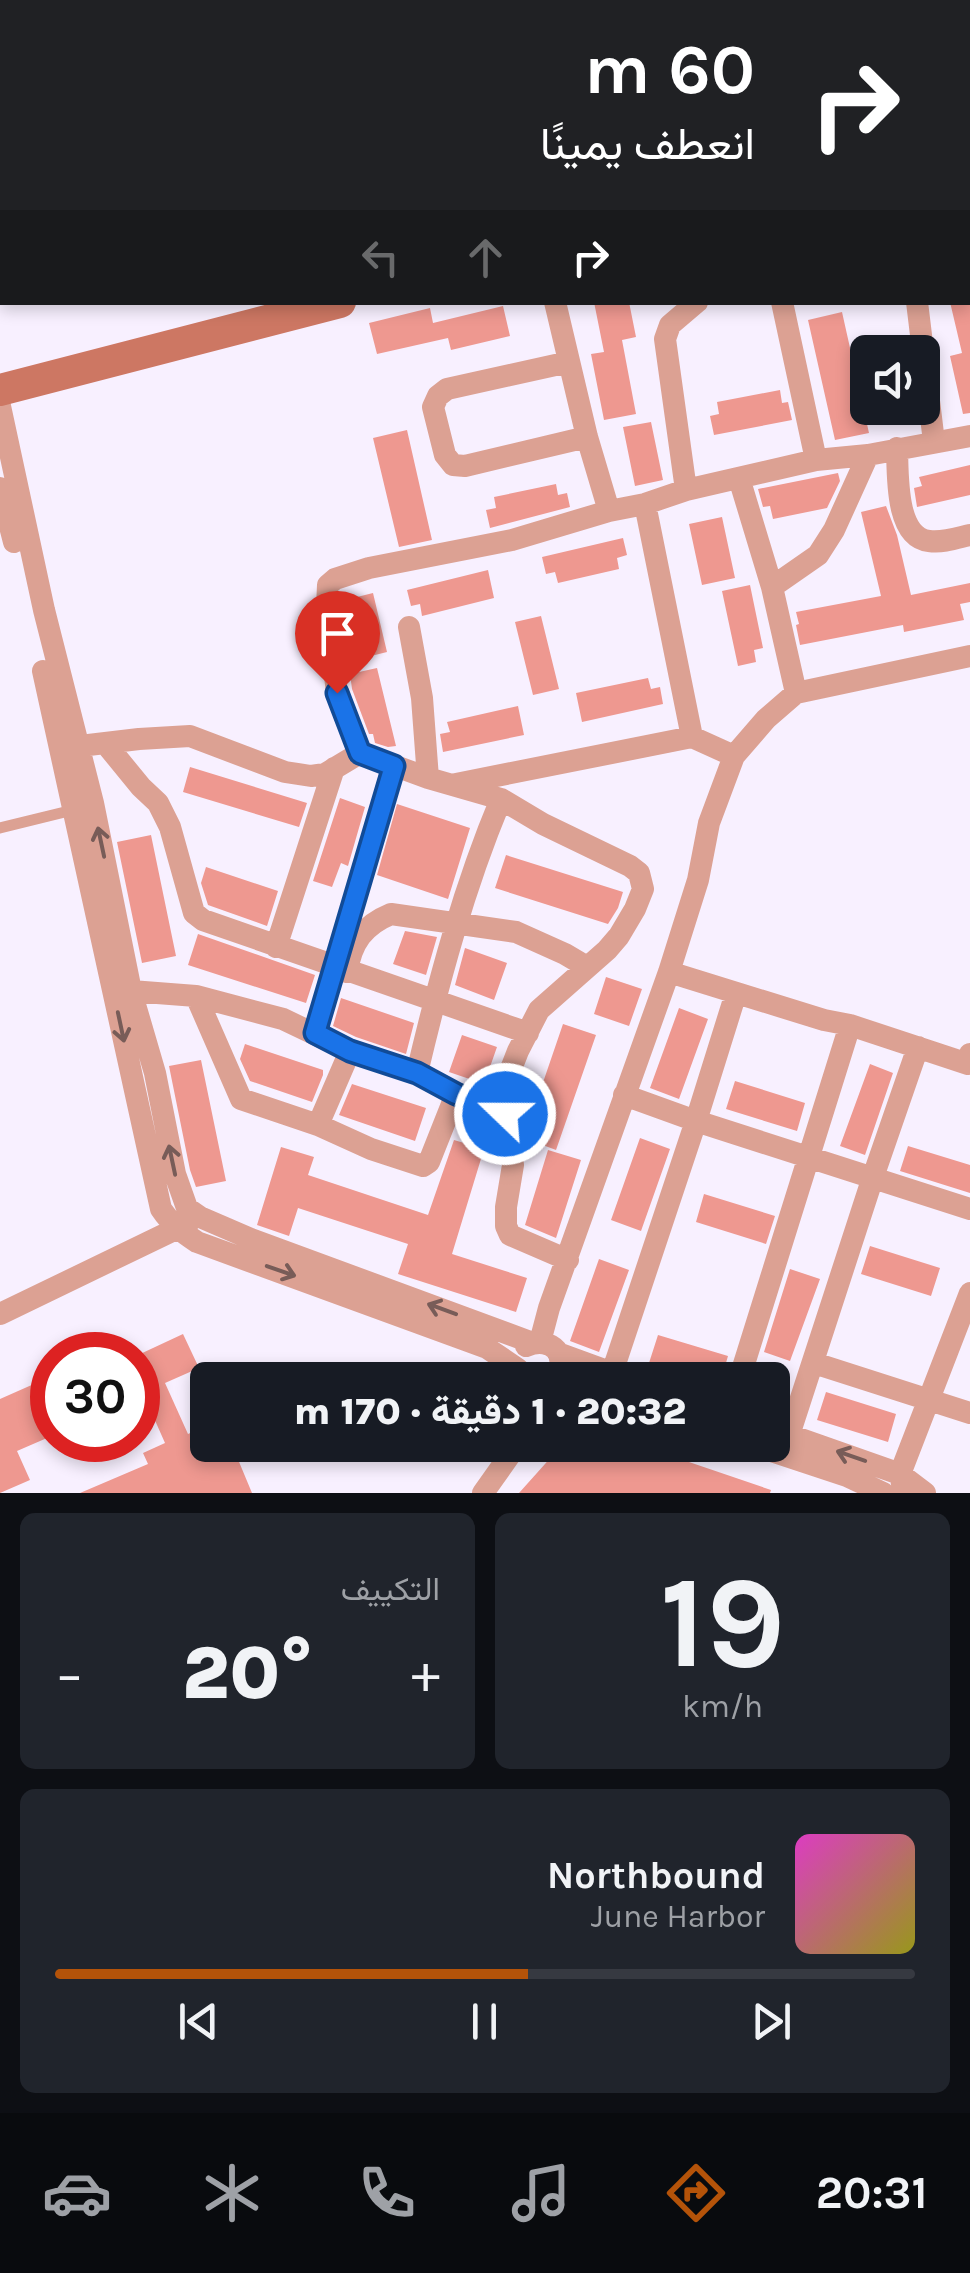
<!DOCTYPE html>
<html lang="ar">
<head>
<meta charset="utf-8">
<style>
  body { margin:0; font-family:Karla,Vazirmatn,sans-serif; background:#20242c; color:#f1f3f6; direction:rtl; height:100vh; display:flex; flex-direction:column; font-size:38px; white-space:nowrap }
  * { box-sizing:border-box; margin:0 }
  p { font-size:32px; color:#9ea1a6 }
  .icon { flex:none; width:55px; height:55px; fill:none; stroke:currentColor; stroke-width:2; stroke-linecap:round; stroke-linejoin:round }
  .map { position:relative; height:1493px; overflow:hidden; direction:ltr }
  .sheet { display:flex; flex-direction:column; gap:20px; padding:20px; background:#0d0f14; flex:1 }
  .sheet>* { flex:none }
  .top-card { position:absolute; left:0px; top:0px; width:970px; height:305px; box-shadow:0 5px 15px #0003; direction:rtl; background:#202124; color:#fff; overflow:hidden }
  .tools { position:absolute; left:850px; top:335px; display:grid; gap:20px }
  .tools a { display:grid; place-items:center; width:90px; height:90px; border-radius:15px; background:#171b24; box-shadow:0 5px 15px #0003; font-size:50px }
  .speed { position:absolute; left:30px; top:1332px; display:flex; gap:20px; font-size:50px; font-weight:700; text-align:center }
  .speed>* { display:grid; place-content:center; width:130px; height:130px; border-radius:50%; background:#171b24; box-shadow:0 5px 15px #0003; line-height:1 }
  .speed .limit { border:15px solid #d22; background:#fff; color:#111 }
  .pin { position:absolute; display:grid; place-items:center; width:85px; height:85px; color:#fff; margin:-102px -42px; border-radius:50% 50% 50% 0; rotate:-45deg; box-shadow:0 0 10px #0007 }
  .pin .icon { rotate:45deg }
  .me { position:absolute; width:110px; margin:-55px; rotate:292deg; stroke-linejoin:round; filter:drop-shadow(0 0 8px #0008) }
  .turn { display:flex; align-items:center; gap:35px; height:210px; padding:0 50px; font-size:45px }
  .turn .icon { width:130px; height:130px; stroke-width:2.5 }
  .turn b { display:block; font-size:70px; line-height:85px }
  .lanes { display:flex; align-items:center; height:95px; padding:0 50px; background:#0003; justify-content:center; gap:50px; direction:ltr }
  .lanes .off { opacity:.35 }
  .big { font-size:75px; font-weight:800; line-height:1.1 }
  .sheet .card { flex:1; display:flex; flex-direction:column; justify-content:center; gap:15px; min-width:0; padding:0 35px; border-radius:15px; background:#20242c }
  .sheet .dial { align-items:center; gap:0 }
  .dial b { font-size:130px; line-height:1 }
  .song { display:flex; align-items:center; gap:30px }
  .cover { width:120px; height:120px; border-radius:15px; background:linear-gradient(135deg,hsl(310 70% 55%),hsl(60 70% 35%)) }
  .played { height:10px; border-radius:5px; background:linear-gradient(90deg,#b45309 55%,#363941 55%) }
  .keys { display:flex; justify-content:space-around; direction:ltr }
  .heat { display:flex; justify-content:space-between; align-items:center; font-size:55px; direction:ltr }
  .sheet .tiles { flex:1; display:grid; gap:20px; grid-template-columns:1fr 1fr }
  .card:last-child { grid-column:span 2 }
  .trip { position:absolute; left:190px; top:1362px; width:600px; height:100px; border-radius:15px; background:#171b24; box-shadow:0 5px 15px #0003; font-weight:800; line-height:100px; text-align:center; direction:rtl }
  .tabs { display:flex; height:160px; justify-content:space-around; align-items:center; background:#090b0e; color:#9ea1a6 }
  .tabs .icon { width:70px; height:70px }
  .tabs .active { color:#b45309 }
  .tabs b { font-size:45px; color:#f1f3f6 }
  .map>svg:first-child { display:block }
  .building { fill:#ee9890 }
  .lines { fill:none; stroke-linecap:round; stroke-linejoin:round }
  .lane { stroke:#dca193; stroke-width:11 }
  .street { stroke:#dca193; stroke-width:22 }
  .secondary { stroke:#cd7763; stroke-width:32 }
  .oneway { stroke:#785c58 }
  .route-casing { stroke:#114b97; stroke-width:25 }
  .route { stroke:#1a73e8; stroke-width:18 }
</style>
</head>
<body>
<div class="map">
<svg width="970" height="1493" viewBox="0 0 970 1493">
  <rect width="100%" height="100%" fill="#f8f0ff"/>
  <!-- building -->
  <path class="building" d="M 594,302 L 629,302 L 636,337 L 622,340 L 636,414 L 604,420 L 591,354 L 604,352 Z
    M 950,302 L 970,302 L 970,413 L 963,414 L 950,356 L 962,353 Z
    M 503,306 L 510,336 L 451,350 L 448,338 L 377,354 L 369,323 L 430,308 L 433,323 Z
    M 842,312 L 869,433 L 835,440 L 808,320 Z
    M 780,390 L 782,403 L 788,402 L 792,420 L 714,435 L 710,416 L 719,414 L 717,402 Z
    M 651,422 L 663,480 L 635,486 L 623,427 Z
    M 407,430 L 432,540 L 399,547 L 373,438 Z
    M 970,465 L 970,495 L 917,507 L 914,488 L 922,486 L 919,477 Z
    M 838,473 L 840,481 L 827,508 L 773,519 L 770,506 L 763,507 L 758,489 Z
    M 556,484 L 558,495 L 567,493 L 570,507 L 490,528 L 486,510 L 496,508 L 494,497 Z
    M 886,506 L 897,535 L 911,595 L 970,583 L 970,602 L 960,604 L 964,620 L 904,632 L 903,625 L 800,645 L 796,625 L 799,624 L 796,612 L 881,596 L 861,512 Z
    M 722,517 L 735,578 L 702,585 L 689,524 Z
    M 623,538 L 627,555 L 617,558 L 619,569 L 558,583 L 555,572 L 546,574 L 542,557 Z
    M 488,570 L 494,598 L 422,616 L 420,604 L 411,606 L 407,590 Z
    M 750,585 L 763,648 L 754,650 L 756,662 L 738,666 L 722,591 Z
    M 373,593 L 387,652 L 359,659 L 345,600 Z
    M 541,616 L 559,689 L 533,695 L 515,622 Z
    M 377,668 L 396,746 L 388,747 L 375,743 L 373,734 L 369,734 L 352,689 L 350,674 Z
    M 648,678 L 651,689 L 660,687 L 663,704 L 582,722 L 576,693 Z
    M 518,706 L 524,735 L 443,752 L 440,734 L 450,732 L 447,722 Z
    M 190,767 L 307,803 L 299,827 L 183,792 Z
    M 340,798 L 365,807 L 348,866 L 341,863 L 332,887 L 313,881 Z
    M 397,804 L 470,828 L 448,899 L 377,875 Z
    M 151,835 L 176,956 L 142,963 L 117,842 Z
    M 506,855 L 623,892 L 618,908 L 608,924 L 495,888 Z
    M 206,867 L 278,891 L 267,926 L 208,905 L 201,883 Z
    M 405,931 L 437,937 L 426,975 L 393,964 Z
    M 198,934 L 315,975 L 306,1003 L 188,965 Z
    M 465,948 L 507,963 L 494,1000 L 455,985 Z
    M 606,977 L 642,989 L 629,1026 L 594,1014 Z
    M 341,998 L 414,1023 L 406,1054 L 356,1037 L 333,1026 Z
    M 679,1008 L 708,1019 L 679,1099 L 650,1088 Z
    M 563,1024 L 596,1035 L 556,1150 L 524,1138 Z
    M 462,1035 L 497,1047 L 484,1084 L 449,1072 Z
    M 245,1044 L 323,1070 L 323,1075 L 312,1102 L 250,1081 L 240,1059 Z
    M 201,1060 L 226,1181 L 196,1187 L 190,1170 L 169,1066 Z
    M 870,1064 L 893,1073 L 865,1155 L 840,1146 Z
    M 735,1081 L 805,1103 L 797,1131 L 726,1109 Z
    M 352,1084 L 426,1108 L 415,1141 L 339,1115 Z
    M 640,1138 L 670,1149 L 641,1231 L 611,1220 Z
    M 454,1140 L 484,1149 L 452,1254 L 527,1278 L 516,1312 L 398,1274 L 408,1244 L 298,1208 L 289,1236 L 257,1225 L 281,1147 L 314,1157 L 308,1175 L 428,1215 Z
    M 908,1146 L 970,1165 L 970,1193 L 900,1171 Z
    M 548,1150 L 581,1160 L 556,1238 L 525,1225 Z
    M 704,1194 L 775,1216 L 766,1244 L 696,1222 Z
    M 870,1246 L 940,1268 L 931,1296 L 861,1274 Z
    M 599,1259 L 629,1270 L 599,1352 L 570,1341 Z
    M 790,1269 L 820,1279 L 790,1361 L 764,1352 Z
    M 183,1334 L 199,1368 L 165,1383 L 188,1434 L 208,1425 L 208,1445 L 232,1445 L 252,1493 L 80,1493 L 148,1464 L 143,1453 L 165,1443 L 138,1382 L 138,1355 Z
    M 658,1335 L 728,1356 L 721,1380 L 706,1380 L 649,1363 Z
    M 52,1376 L 52,1401 L 34,1409 L 47,1438 L 17,1451 L 30,1480 L 0,1493 L 0,1399 Z
    M 826,1392 L 896,1414 L 888,1442 L 817,1420 Z
    M 562,1445 L 639,1445 L 771,1490 L 770,1493 L 519,1493 Z"/>
  <g class="lines">
    <!-- lane -->
    <path class="lane" d="M 0,828 L 73,810"/>
    <!-- street -->
    <path class="street" d="M 324,0 L 325,2
      M 486,0 L 486,2
      M 739,0 L 739,2
      M 16,2 L 23,0
      M 348,2 L 360,0
      M 451,2 L 461,0
      M 968,97 L 970,96
      M 0,250 L 2,250
      M 968,251 L 970,251
      M 555,302 L 587,437 L 609,511
      M 782,302 L 816,460
      M 917,302 L 934,442
      M 569,362 L 447,389 L 438,396 L 433,407 L 445,455 L 453,465 L 465,466 L 587,437
      M 0,406 L 44,610 L 93,803 L 131,991 L 155,1073 L 175,1174 L 187,1208 L 200,1217 L 251,1239 L 533,1343
      M 897,448 C 898,474 895,537 929,541 C 943,543 957,538 970,535
      M 739,478 L 772,587 L 796,693
      M 0,488 L 14,542
      M 686,490 L 665,339 L 670,325 L 697,302
      M 645,504 L 692,737
      M 772,587 L 818,555 L 834,530 L 868,455
      M 409,627 L 422,698 L 428,778
      M 43,671 L 161,1209 C 171,1224 182,1232 197,1242 L 487,1348 L 518,1369
      M 105,743 L 141,787 L 158,803 L 170,827 L 194,913 L 203,920 L 528,1033
      M 80,746 L 139,739 L 190,736 L 285,772 L 311,776 L 325,774 L 360,753 L 428,778 L 501,799 L 543,824 L 630,866 L 639,873 L 643,889 L 635,909 L 619,936 L 607,950 L 539,1010 L 518,1051 L 502,1092 L 513,1165 L 506,1207 L 506,1226 L 510,1235 L 568,1260
      M 360,753 L 337,693 L 327,607 L 328,585 L 335,579 L 369,568 L 512,540 L 609,511 L 645,504 L 686,490 L 816,460 L 868,455 L 970,436
      M 456,784 L 692,737 L 734,756
      M 276,947 L 334,768
      M 347,972 C 351,943 364,925 391,914 L 516,932 L 565,954 L 587,967
      M 669,972 L 824,1020 L 850,1025 L 968,1064 L 970,1054
      M 131,991 L 196,996 L 283,1019 L 350,1051 L 417,1073 L 456,1094 L 505,1114
      M 196,996 L 241,1099 L 318,1125 L 371,1149 L 423,1166 L 429,1162 L 456,1094
      M 315,1033 L 393,766
      M 417,1073 C 439,980 464,887 501,799
      M 624,1095 L 696,1121 L 970,1209
      M 318,1125 L 350,1051
      M 0,1314 L 176,1229 L 187,1227
      M 540,1342 L 549,1308 L 669,972 L 698,880 L 709,823 L 734,756 L 766,719 L 796,693 L 970,656
      M 526,1346 C 552,1335 571,1356 554,1380
      M 558,1353 L 632,1380
      M 814,1363 L 970,1413
      M 612,1373 L 696,1121 L 736,993
      M 739,1380 L 850,1025
      M 772,1429 L 900,1474 L 925,1493
      M 789,1435 L 873,1177 L 918,1047
      M 753,1445 L 847,1476 L 883,1493
      M 483,1493 L 517,1445
      M 904,1493 L 900,1474 L 970,1293"/>
    <!-- secondary -->
    <path class="secondary" d="M 968,140 L 970,140
      M 0,390 L 340,302"/>
  </g>
  <!-- one-way arrows -->
  <defs><path id="oneway-shaft" d="M-6 0H5M1.5-3L5.5 0L1.5 3" fill="none" stroke-width="1.6" stroke-linecap="round" stroke-linejoin="round" transform="scale(2.5)"/></defs>
  <g class="oneway">
    <use href="#oneway-shaft" transform="translate(101 842) rotate(-102)"/>
    <use href="#oneway-shaft" transform="translate(121 1027) rotate(78)"/>
    <use href="#oneway-shaft" transform="translate(172 1160) rotate(-102)"/>
    <use href="#oneway-shaft" transform="translate(281 1271) rotate(19)"/>
    <use href="#oneway-shaft" transform="translate(442 1309) rotate(-160)"/>
    <use href="#oneway-shaft" transform="translate(851 1456) rotate(-161)"/>
  </g>
  <g class="lines">
    <!-- route casing -->
    <g class="route-casing">
      <path id="route" d="M 337,693 L 360,753 L 394,766 L 315,1033 L 350,1051 L 417,1073 L 456,1094 L 505,1114"/>
    </g>
    <!-- route -->
    <use href="#route" class="route"/>
  </g>
</svg>
<div class="tools">
<a><svg class="icon" aria-label="sound" viewBox="0 0 24 24"><path d="M4 9h4l5-4v14l-5-4H4zM17 9q2 3 0 6"/></svg></a>
</div>
<div class="speed"><div class="limit">30</div></div>
<div class="pin" style="left:337px;top:693px;background:#d93025"><svg class="icon" aria-label="arrive" viewBox="0 0 24 24"><path d="M6 21V4h12l-3 4 3 4H6"/></svg></div>
<svg class="me" style="left:505px;top:1114px" viewBox="-20 -20 40 40"><circle r="17" fill="#1a73e8" stroke="#fff" stroke-width="3"/><path d="M0-11L8 9 0 5-8 9z" fill="#fff"/></svg>
<div class="trip">20:32 · 1 دقيقة · 170 m</div>
<div class="top-card">
<div class="turn"><svg class="icon" aria-label="right" viewBox="0 0 24 24"><path d="M7 20v-9h11M14 6l5 5-5 5"/></svg><div><b>60 m</b>انعطف يمينًا</div></div>
<div class="lanes"><svg class="icon off" aria-label="left" viewBox="0 0 24 24"><path d="M17 20v-9H6M10 6l-5 5 5 5"/></svg><svg class="icon off" aria-label="ahead" viewBox="0 0 24 24"><path d="M12 20V5M6 11l6-6 6 6"/></svg><svg class="icon" aria-label="right" viewBox="0 0 24 24"><path d="M7 20v-9h11M14 6l5 5-5 5"/></svg></div>
</div>
</div>
<section class="sheet">
<div class="tiles">
<div class="card dial"><b>19</b><p>km/h</p></div>
<div class="card"><p>التكييف</p>
<div class="heat"><a>−</a><b class="big">20°</b><a>+</a></div>
</div>
<div class="card">
<div class="song"><i class="cover"></i><div><b>Northbound</b><p>June Harbor</p></div></div>
<div class="played"></div>
<div class="keys"><svg class="icon" aria-label="previous" viewBox="0 0 24 24"><path d="M18 5L8 12l10 7zM5 5v14"/></svg><svg class="icon" aria-label="pause" viewBox="0 0 24 24"><path d="M8 5v14M16 5v14"/></svg><svg class="icon" aria-label="next" viewBox="0 0 24 24"><path d="M6 5l10 7-10 7zM19 5v14"/></svg></div>
</div>
</div>
</section>
<nav class="tabs">
<b>20:31</b>
<svg class="icon active" aria-label="directions" viewBox="0 0 24 24"><path d="M12 3l9 9-9 9-9-9zM9 14v-3h6M13 9l2 2-2 2"/></svg>
<svg class="icon" aria-label="music" viewBox="0 0 24 24"><path d="M9 18V5l10-2v13"/><circle cx="6" cy="18" r="3"/><circle cx="16" cy="16" r="3"/></svg>
<svg class="icon" aria-label="phone" viewBox="0 0 24 24"><path d="M5 4h4l2 5-3 2q2 4 5 5l2-3 5 2v4C11 20 4 13 5 4z"/></svg>
<svg class="icon" aria-label="climate" viewBox="0 0 24 24"><path d="M12 3v18M4 7l16 10M4 17L20 7"/></svg>
<svg class="icon" aria-label="car" viewBox="0 0 24 24"><path d="M5 17H2v-5l4-1 3-4h7l3 4 3 1v5h-3M9 17h6M6 11h13"/><circle cx="7" cy="17" r="2"/><circle cx="17" cy="17" r="2"/></svg>
</nav>
</body>
</html>
